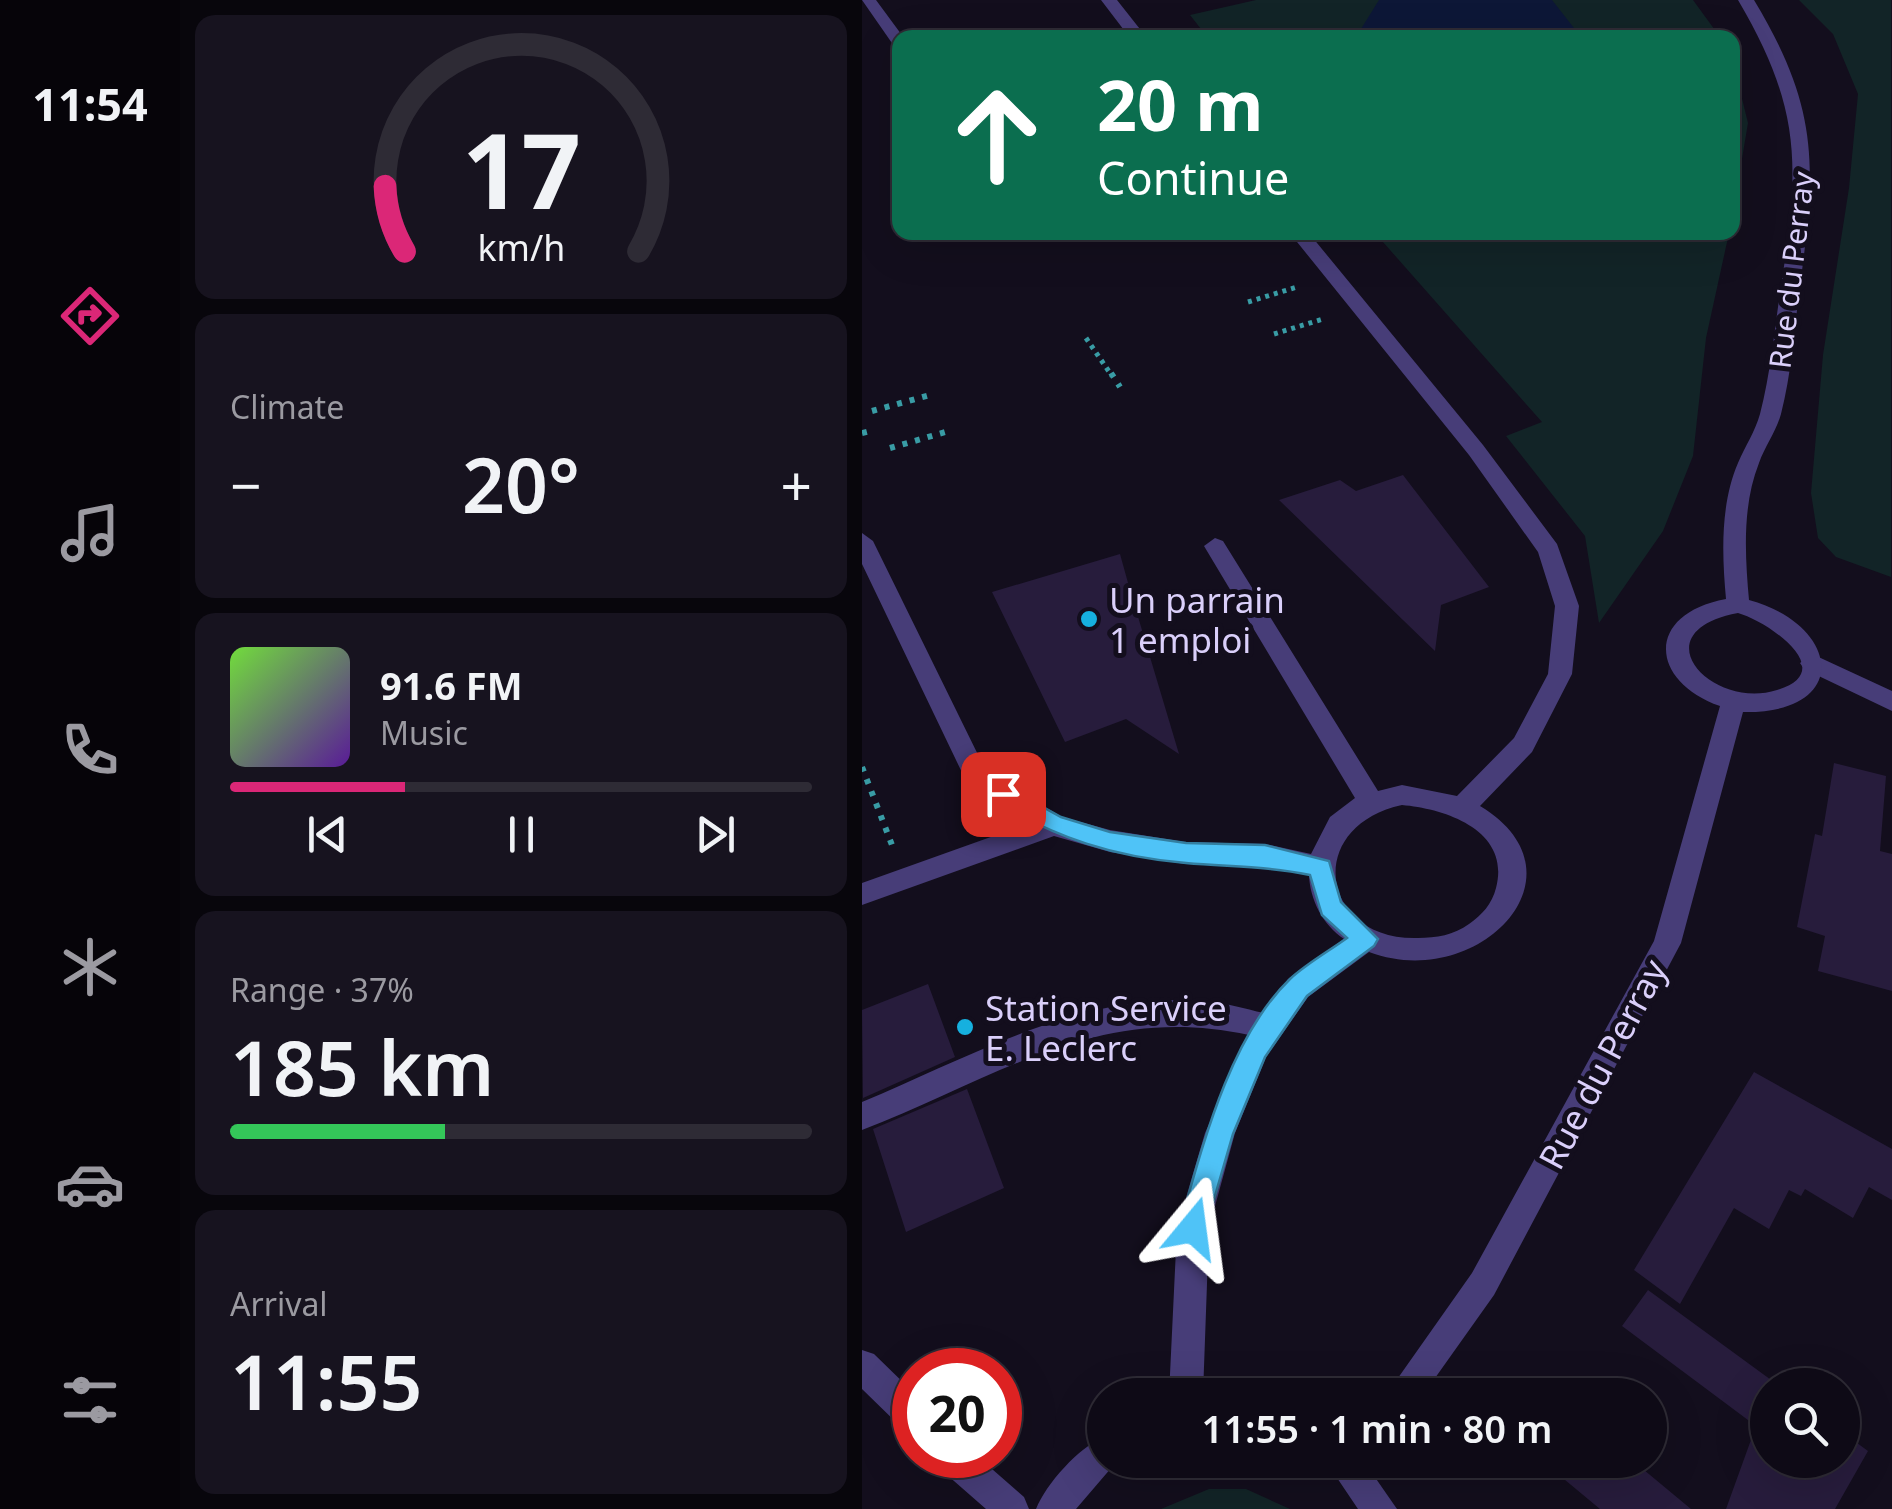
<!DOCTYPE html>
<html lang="en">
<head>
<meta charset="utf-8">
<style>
  body { margin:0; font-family:"Noto Sans",sans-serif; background:#17131f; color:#f1f3f6; height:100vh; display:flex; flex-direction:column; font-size:38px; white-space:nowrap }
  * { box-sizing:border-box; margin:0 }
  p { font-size:32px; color:#9b9aa1 }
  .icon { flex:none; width:55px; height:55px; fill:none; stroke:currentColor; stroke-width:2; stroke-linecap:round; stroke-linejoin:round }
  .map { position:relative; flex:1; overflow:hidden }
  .side { display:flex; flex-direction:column; gap:15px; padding:15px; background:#08060c; width:682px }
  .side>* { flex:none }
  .guide { position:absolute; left:30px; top:30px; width:848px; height:210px; border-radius:20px; box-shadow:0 10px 40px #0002,0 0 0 2px #2e2b35; background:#0b6e4f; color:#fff; overflow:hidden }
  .fabs { position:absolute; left:888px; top:1368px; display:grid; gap:20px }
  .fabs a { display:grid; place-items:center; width:110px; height:110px; border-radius:50%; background:#0e0a16; box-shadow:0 10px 40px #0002,0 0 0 2px #2e2b35; font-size:50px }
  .speed { position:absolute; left:30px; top:1348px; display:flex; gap:20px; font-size:50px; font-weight:700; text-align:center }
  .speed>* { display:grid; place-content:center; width:130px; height:130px; border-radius:50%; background:#0e0a16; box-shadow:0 10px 40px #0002,0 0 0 2px #2e2b35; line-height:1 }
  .speed .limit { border:15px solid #d22; background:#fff; color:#111 }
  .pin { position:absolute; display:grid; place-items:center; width:85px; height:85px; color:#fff; margin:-42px; border-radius:20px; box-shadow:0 5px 15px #0006 }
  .me { position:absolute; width:110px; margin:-55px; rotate:16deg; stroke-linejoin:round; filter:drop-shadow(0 0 8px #0008) }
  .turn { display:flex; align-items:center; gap:35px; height:210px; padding:0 40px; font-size:45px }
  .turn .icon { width:130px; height:130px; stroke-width:2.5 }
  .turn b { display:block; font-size:70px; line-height:85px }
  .big { font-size:75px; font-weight:600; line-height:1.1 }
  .side .tile { flex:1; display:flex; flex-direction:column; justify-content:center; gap:15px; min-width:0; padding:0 35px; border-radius:20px; background:#17131f }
  .side .dial { align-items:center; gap:0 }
  .dial svg { height:260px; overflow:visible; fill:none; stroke:#2e2b35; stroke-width:7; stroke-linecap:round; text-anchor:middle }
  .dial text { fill:#f1f3f6; stroke:none }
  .song { display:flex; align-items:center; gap:30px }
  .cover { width:120px; height:120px; border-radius:15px; background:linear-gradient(135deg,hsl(100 70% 55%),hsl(270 70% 35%)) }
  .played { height:10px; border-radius:5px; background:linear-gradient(90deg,#db2777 30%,#2e2b35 30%) }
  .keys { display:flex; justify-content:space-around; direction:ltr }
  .heat { display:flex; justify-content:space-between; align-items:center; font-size:55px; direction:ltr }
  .charge { height:15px; border-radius:8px; background:linear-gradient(90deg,#34c759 37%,#2e2b35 0) }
  .trip { position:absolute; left:225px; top:1378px; width:580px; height:100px; border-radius:50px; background:#0e0a16; box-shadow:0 10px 40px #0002,0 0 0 2px #2e2b35; font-weight:600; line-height:100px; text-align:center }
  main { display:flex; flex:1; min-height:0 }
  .dock { display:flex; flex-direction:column; width:180px; justify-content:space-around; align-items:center; background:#060409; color:#9b9aa1 }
  .dock .icon { width:70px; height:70px }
  .dock .selected { color:#db2777 }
  .dock b { font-size:45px; color:#f1f3f6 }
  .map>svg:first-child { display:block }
  .green { fill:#122427 }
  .water { fill:#0d1737 }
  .building { fill:#271c3c }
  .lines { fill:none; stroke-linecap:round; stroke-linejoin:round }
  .path-far1 { stroke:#399ca5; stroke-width:5; stroke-dasharray:4 5; stroke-linecap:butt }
  .path { stroke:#399ca5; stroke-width:6; stroke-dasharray:5 8; stroke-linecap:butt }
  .lane { fill:#473d78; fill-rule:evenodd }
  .street { fill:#473d78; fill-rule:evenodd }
  .route { fill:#4fc3f7; stroke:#337fa1; stroke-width:2.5 }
  .poi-dot { fill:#16b0df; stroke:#130e1d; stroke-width:4 }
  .labels { text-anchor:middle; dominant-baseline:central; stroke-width:10; stroke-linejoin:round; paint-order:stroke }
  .far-street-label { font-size:30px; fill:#dacffa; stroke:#130e1d }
  .poi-label { font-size:35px; fill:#dacffa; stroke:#130e1d; text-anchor:start }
  .street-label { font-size:35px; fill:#dacffa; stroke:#130e1d }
</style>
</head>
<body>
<main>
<nav class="dock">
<b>11:54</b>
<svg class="icon selected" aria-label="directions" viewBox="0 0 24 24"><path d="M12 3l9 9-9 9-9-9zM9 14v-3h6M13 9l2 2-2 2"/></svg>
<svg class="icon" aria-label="music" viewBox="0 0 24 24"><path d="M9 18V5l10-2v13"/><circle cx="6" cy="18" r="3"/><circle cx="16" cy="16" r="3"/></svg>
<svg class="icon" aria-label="phone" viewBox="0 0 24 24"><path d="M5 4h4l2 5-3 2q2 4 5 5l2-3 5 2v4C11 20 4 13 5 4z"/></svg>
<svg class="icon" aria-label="climate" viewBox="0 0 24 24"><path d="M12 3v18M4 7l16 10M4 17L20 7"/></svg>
<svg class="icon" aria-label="car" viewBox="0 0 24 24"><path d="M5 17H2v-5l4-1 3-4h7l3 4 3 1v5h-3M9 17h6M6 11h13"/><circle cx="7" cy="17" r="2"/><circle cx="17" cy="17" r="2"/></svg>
<svg class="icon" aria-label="filters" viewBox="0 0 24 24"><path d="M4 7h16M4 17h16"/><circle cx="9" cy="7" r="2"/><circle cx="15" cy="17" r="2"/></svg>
</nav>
<section class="side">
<div class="tile dial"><svg viewBox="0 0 100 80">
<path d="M14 69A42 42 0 1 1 86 69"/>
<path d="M14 69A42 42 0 0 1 8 49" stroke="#db2777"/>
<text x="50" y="56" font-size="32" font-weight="700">17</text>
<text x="50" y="72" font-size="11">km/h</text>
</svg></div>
<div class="tile"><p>Climate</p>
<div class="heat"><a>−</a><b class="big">20°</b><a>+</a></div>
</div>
<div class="tile">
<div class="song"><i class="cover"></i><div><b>91.6 FM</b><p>Music</p></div></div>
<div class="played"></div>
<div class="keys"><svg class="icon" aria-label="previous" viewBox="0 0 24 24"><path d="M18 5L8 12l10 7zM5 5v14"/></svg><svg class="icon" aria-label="pause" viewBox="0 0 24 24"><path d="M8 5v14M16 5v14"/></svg><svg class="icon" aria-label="next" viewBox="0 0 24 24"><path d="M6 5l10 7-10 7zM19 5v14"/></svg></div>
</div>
<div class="tile"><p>Range · 37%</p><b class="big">185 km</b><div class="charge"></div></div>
<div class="tile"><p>Arrival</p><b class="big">11:55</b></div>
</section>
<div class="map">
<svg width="1030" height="1509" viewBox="0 0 1030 1509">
  <rect width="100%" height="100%" fill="#130e1d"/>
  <!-- green -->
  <path class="green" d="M 394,0 L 831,0 L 858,37 L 346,38 L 328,15 Z
    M 937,0 L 1029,0 L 1029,577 L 974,557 L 956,538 L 949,493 L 961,355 L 987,188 L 996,94 L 971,34 Z
    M 870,58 L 886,123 L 870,218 Z
    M 513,233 L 867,233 L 844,338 L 831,456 L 801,531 L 737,623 L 723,536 L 644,436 L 680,422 Z
    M 347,1489 L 384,1489 L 428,1509 L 299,1509 Z"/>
  <!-- water -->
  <path class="water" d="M 517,0 L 690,0 L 719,37 L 494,37 Z"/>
  <!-- building -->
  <path class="building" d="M 541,475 L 627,587 L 579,605 L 573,651 L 417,500 L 478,480 L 494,491 Z
    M 258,554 L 268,590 L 317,754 L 264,719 L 203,742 L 130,592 Z
    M 972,763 L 1024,776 L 1018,851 L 1030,854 L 1030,991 L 956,971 L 963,936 L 935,927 L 953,834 L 960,836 Z
    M 66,984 L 93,1057 L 1,1098 L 0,1010 Z
    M 892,1072 L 1030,1149 L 1030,1200 L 1007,1187 L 991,1218 L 943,1189 L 939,1196 L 927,1190 L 907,1229 L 872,1208 L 818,1304 L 772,1270 Z
    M 105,1089 L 142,1188 L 44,1232 L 11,1129 Z
    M 786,1290 L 916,1385 L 905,1385 L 905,1460 L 980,1460 L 980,1432 L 1006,1451 L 973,1509 L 864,1509 L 894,1426 L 760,1326 Z
    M 679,1460 L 770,1460 L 829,1509 L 738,1509 Z"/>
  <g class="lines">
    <!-- path-far1 -->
    <path class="path-far1" d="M 386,302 L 435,287
      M 412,334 L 461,319
      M 224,338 L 250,376"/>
    <!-- path -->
    <path class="path" d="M 249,373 L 258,387
      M 10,411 L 68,395
      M 0,433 L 8,431
      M 28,448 L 87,431
      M 0,767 L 30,845"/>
    <!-- lane -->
    <path class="lane" d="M 0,0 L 14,0 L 42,38 L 38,38 L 38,48 L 32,46 Z
      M 239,0 L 255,0 L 285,38 L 268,38 Z
      M 427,232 L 446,232 L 621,445 L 695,544 L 717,606 L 710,674 L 670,752 L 618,806 C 731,874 616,993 507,952 L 446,997 L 404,1057 L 373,1133 L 347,1228 L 341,1395 L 307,1395 L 315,1228 L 343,1133 L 387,1035 C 235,1002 136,1078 0,1130 L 0,1102 C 108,1057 221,991 342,1001 C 362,1002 383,1009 402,1013 L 426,979 L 482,939 C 461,925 448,900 447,875 L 403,866 L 323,864 L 248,852 L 192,836 L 0,905 L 0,883 L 168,823 L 106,785 L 0,564 L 0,533 L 11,541 L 124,771 L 200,817 L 248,830 L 323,842 L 403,844 L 449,854 L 468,817 L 493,798 L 342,546 L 353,538 L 361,541 L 516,791 L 540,785 L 595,796 L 652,738 L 686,674 L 693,606 L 676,552 L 607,455 ZM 540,805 C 585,809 649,831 634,888 C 630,904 620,915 607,924 C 592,935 574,938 556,938 C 459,941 440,827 540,805 Z
      M 950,654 L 1030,691 L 1030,711 L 942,669 L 938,663 Z"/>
    <!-- street -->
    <path class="street" d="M 876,0 L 892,0 C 959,111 954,169 937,293 C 932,334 929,375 919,414 C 914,432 903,446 897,463 C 880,506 883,555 887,600 C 979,625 990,714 881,712 L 819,943 L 632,1295 L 561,1395 L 524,1395 L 610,1273 L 792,941 L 858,706 C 787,681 783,614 864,599 C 860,555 858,505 876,463 C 883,446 893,432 898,414 C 908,375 912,334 918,293 C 937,169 942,112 876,0 ZM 876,613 C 905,621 979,671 915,690 C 850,711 776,632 876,613 Z
      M 0,1350 L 12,1354 L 52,1393 L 52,1433 L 40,1428 L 0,1389 Z
      M 242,1437 L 242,1460 L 256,1460 L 214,1509 L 174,1509 C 184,1484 217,1447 242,1437 Z
      M 71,1455 L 114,1455 L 162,1497 L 167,1509 L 124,1509 L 76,1467 Z
      M 463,1460 L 501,1460 L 535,1509 L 496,1509 Z"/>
  </g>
  <!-- route -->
  <path class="route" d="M 141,785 L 199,817 L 248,832 L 324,843 L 403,845 L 467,861 L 479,902 L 516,939 L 512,946 L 445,996 L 403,1057 L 371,1134 L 341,1237 L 331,1241 L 321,1237 L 317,1228 C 340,1148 367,1038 428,979 C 444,964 467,951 485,938 L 460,915 L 448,875 C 406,866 367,867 324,863 C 252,857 194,838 133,801 L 129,794 Z"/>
  <!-- markers -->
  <g class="poi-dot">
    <circle cx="227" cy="619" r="10"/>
    <circle cx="103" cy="1027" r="10"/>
  </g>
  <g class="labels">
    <!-- far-street labels -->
    <g class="far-street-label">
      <text transform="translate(929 270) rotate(-83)">Rue du Perray</text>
    </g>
    <!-- poi labels -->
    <g class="poi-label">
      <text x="247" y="599">Un parrain<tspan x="247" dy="40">1 emploi</tspan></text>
      <text x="123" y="1007">Station Service<tspan x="123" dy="40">E. Leclerc</tspan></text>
    </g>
    <!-- street labels -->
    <g class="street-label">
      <text transform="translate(740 1064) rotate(-62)">Rue du Perray</text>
    </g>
  </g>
</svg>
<div class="fabs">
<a><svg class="icon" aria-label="search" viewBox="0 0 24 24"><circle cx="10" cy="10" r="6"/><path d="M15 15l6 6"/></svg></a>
</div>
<div class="speed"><div class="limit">20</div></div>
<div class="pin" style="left:141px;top:794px;background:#d93025"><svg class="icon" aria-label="arrive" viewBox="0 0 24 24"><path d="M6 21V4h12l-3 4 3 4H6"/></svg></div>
<svg class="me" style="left:331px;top:1228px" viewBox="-20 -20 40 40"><path d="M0-17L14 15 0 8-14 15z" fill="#4fc3f7" stroke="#fff" stroke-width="4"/></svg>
<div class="trip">11:55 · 1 min · 80 m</div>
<div class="guide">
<div class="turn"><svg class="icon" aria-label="ahead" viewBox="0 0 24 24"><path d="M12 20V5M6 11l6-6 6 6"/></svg><div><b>20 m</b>Continue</div></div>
</div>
</div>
</main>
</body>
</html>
